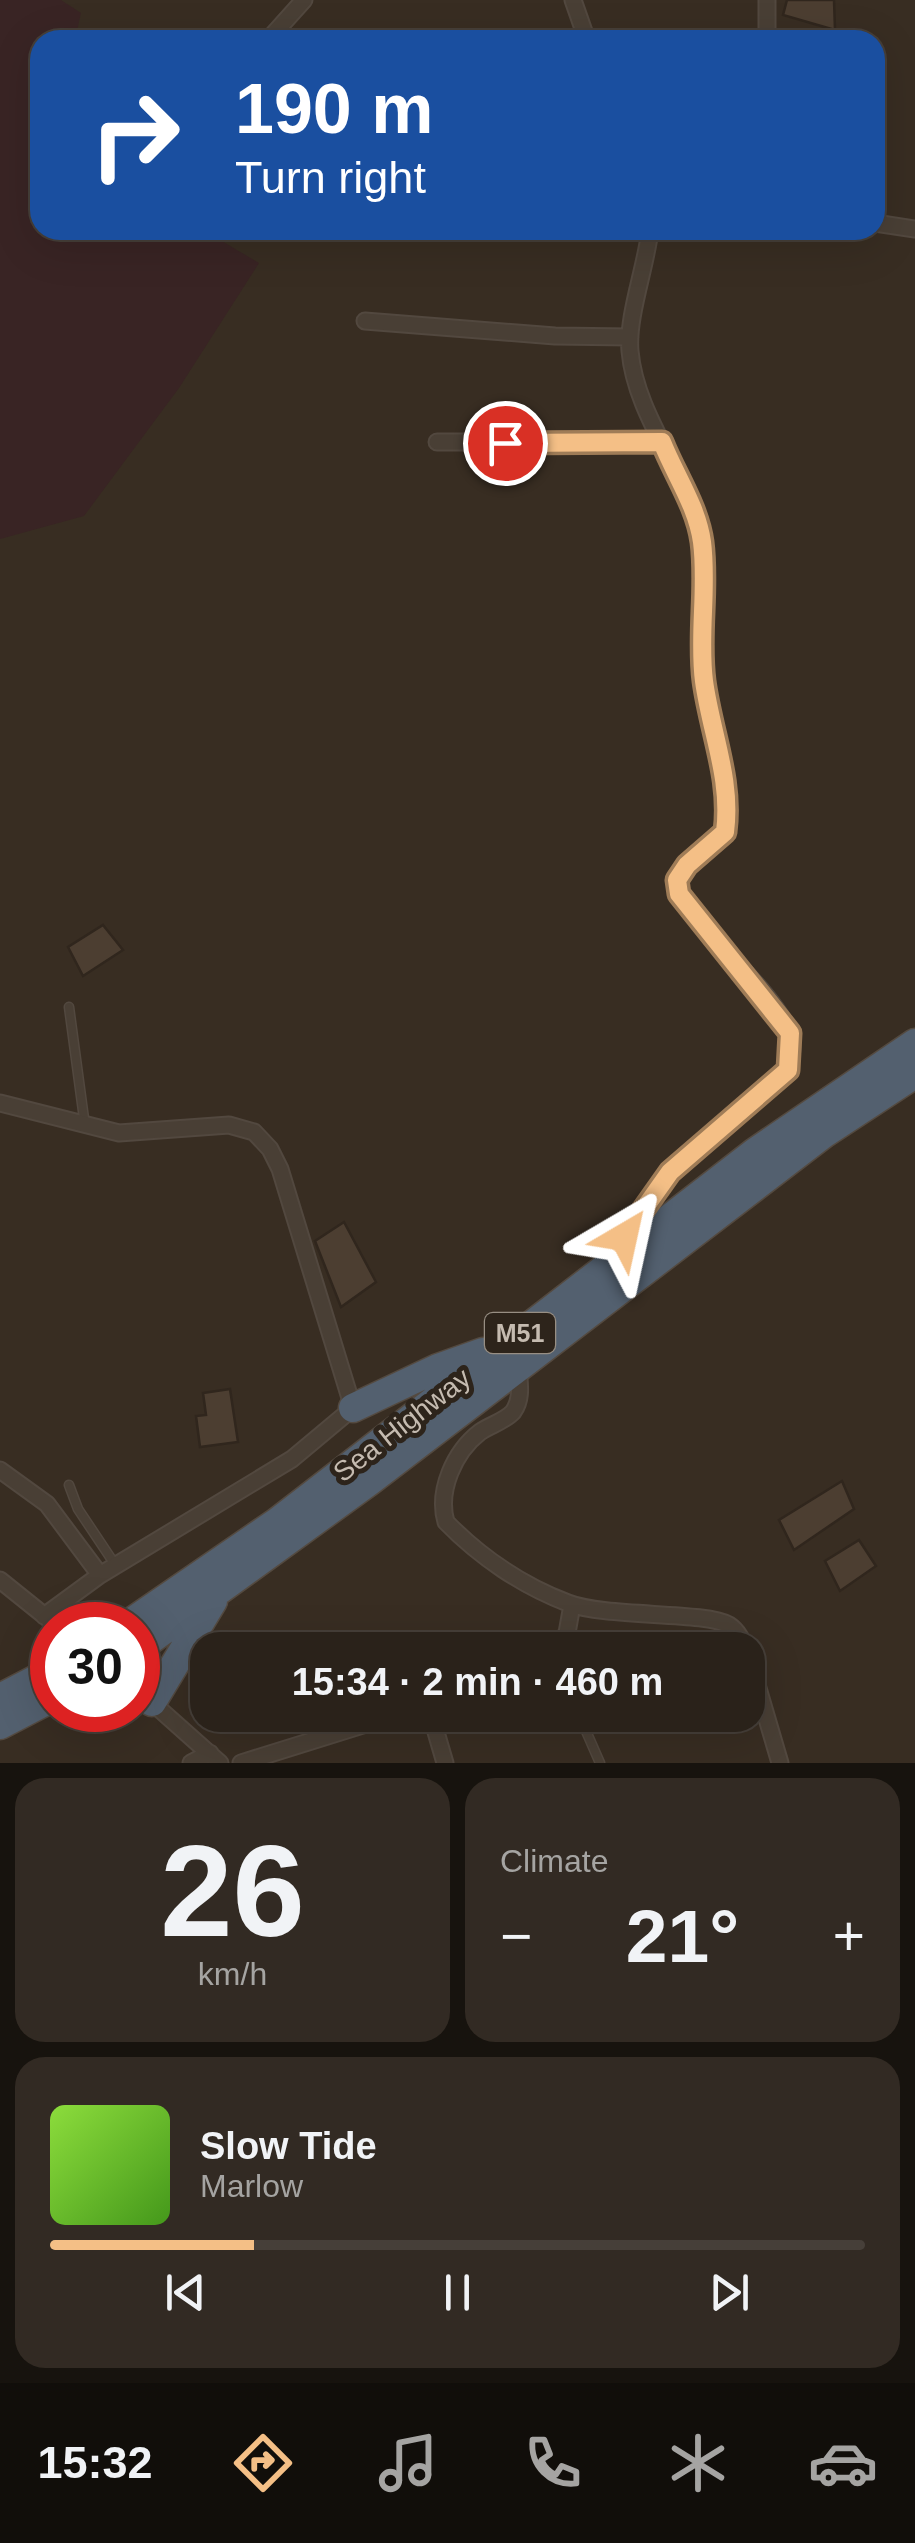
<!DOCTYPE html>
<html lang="en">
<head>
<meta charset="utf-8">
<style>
  body { margin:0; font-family:Helvetica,sans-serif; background:#322a23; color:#f1f3f6; height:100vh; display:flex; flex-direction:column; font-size:38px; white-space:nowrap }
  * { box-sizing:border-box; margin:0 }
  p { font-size:32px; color:#a5a4a2 }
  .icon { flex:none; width:55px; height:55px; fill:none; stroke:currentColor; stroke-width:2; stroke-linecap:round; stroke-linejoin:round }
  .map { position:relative; height:1763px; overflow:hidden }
  .side { display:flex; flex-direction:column; gap:15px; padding:15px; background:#17130e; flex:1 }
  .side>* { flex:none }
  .guide { position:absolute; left:30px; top:30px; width:855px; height:210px; border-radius:30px; box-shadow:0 10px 40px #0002,0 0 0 2px #463f39; background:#1a4fa0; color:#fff; overflow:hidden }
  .speed { position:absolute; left:30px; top:1602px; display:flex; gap:20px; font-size:50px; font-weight:700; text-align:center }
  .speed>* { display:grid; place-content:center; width:130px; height:130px; border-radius:50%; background:#2a221a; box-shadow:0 10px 40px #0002,0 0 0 2px #463f39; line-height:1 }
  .speed .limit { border:15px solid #d22; background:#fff; color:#111 }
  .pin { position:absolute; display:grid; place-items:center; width:85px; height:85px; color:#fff; margin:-42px; border:5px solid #fff; border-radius:50%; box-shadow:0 2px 10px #0007 }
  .me { position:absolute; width:110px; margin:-55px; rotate:36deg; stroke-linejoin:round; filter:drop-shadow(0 0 8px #0008) }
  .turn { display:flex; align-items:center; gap:35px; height:210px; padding:0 40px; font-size:45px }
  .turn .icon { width:130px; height:130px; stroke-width:2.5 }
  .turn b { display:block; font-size:70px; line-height:85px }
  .big { font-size:75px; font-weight:700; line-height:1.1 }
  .side .tile { flex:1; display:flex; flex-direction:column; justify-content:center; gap:15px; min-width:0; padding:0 35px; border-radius:30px; background:#322a23 }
  .side .dial { align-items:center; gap:0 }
  .dial b { font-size:130px; line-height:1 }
  .song { display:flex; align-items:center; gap:30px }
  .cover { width:120px; height:120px; border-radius:15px; background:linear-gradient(135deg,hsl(90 70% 55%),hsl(100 70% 35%)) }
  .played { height:10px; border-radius:5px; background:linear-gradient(90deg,#f4bf86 25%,#463f39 25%) }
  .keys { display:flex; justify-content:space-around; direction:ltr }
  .heat { display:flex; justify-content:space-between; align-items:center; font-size:55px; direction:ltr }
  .side .tiles { flex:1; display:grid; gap:15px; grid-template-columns:1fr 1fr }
  .tile:last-child { grid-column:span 2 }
  .trip { position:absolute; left:190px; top:1632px; width:575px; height:100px; border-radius:30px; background:#2a221a; box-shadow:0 10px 40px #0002,0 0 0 2px #463f39; font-weight:700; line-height:100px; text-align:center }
  .tab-bar { display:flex; height:160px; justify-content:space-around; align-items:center; background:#110e0a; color:#a5a4a2 }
  .tab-bar .icon { width:70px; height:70px }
  .tab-bar .selected { color:#f4bf86 }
  .tab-bar b { font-size:45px; color:#f1f3f6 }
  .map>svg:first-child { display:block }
  .green { fill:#392424 }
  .building { fill:#4c3e31; stroke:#30261d; stroke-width:2.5 }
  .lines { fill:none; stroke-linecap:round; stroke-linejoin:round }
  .lane-casing { stroke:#52483f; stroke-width:11 }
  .street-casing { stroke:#52483f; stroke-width:19 }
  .highway-casing { stroke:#544a40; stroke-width:31 }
  .lane { stroke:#493f35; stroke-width:8 }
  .street { stroke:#493f35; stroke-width:15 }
  .highway { stroke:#53606f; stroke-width:28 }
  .route-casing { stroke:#9f7c57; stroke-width:25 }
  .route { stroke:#f4bf86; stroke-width:18 }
  .labels { text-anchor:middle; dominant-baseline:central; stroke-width:10; stroke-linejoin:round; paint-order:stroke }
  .shield { fill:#2d241b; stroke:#978e83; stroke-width:2.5 }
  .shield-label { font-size:25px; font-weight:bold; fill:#c5bbb0 }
  .street-label { font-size:28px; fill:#c5bbb0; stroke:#2d241b }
</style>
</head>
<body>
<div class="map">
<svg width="915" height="1763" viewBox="0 0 915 1763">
  <rect width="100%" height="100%" fill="#382d22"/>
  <!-- green -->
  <path class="green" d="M 0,0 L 61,0 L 81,13 L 75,40 L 40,40 L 40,230 L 203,230 L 259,263 L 179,388 L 84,516 L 0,539 Z"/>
  <!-- building -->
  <path class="building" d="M 787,0 L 834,0 L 835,30 L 783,15 Z
    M 103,925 L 123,950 L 83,976 L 68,947 Z
    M 344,1222 L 376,1282 L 341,1307 L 315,1241 Z
    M 230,1389 L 238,1442 L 200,1447 L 196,1416 L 206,1415 L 203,1393 Z
    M 842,1481 L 854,1509 L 794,1550 L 779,1520 Z
    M 859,1540 L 876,1566 L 840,1591 L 825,1561 Z"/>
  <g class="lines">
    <!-- lane casing -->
    <g class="lane-casing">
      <path id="lane" d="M 69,1007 L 85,1126
        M 69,1485 L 78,1509 L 116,1566
        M 579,1715 L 600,1763"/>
    </g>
    <!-- street casing -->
    <g class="street-casing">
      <path id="street" d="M 573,0 L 587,40
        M 767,0 L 767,40
        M 268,40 L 304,0
        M 875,223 L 915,229
        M 365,321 L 555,336 L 630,337
        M 437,442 L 661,442
        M 0,1103 L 119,1133 L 229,1125 L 254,1132 L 270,1149 L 280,1169 L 353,1408 L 292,1459 L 100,1575 L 44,1616
        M 615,1250 L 670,1172 L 788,1070 C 791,1057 795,1043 789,1031 C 765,981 707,943 679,893 L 677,880 L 687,865 L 725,832 C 732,779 711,733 704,682 C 697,626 713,567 695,514 C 676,460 635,409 630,351 C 627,316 646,267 650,230
        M 518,1367 C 519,1382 523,1398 513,1412 C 505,1421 490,1425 480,1432 C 454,1452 437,1491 446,1522 C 480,1557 523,1586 568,1603 C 606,1618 705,1611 729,1625 C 738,1631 742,1640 746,1650
        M 0,1470 L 47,1504 L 100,1575
        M 0,1580 L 56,1625
        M 554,1650 L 567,1633 L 572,1605
        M 748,1654 L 780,1763
        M 138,1690 L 220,1763
        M 431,1715 L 445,1763
        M 191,1763 L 210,1753
        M 241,1763 L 395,1715"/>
    </g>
    <!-- highway casing -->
    <g class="highway-casing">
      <path id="highway" d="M 353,1408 L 438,1368 L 483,1352
        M 127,1625 L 277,1522 L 755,1152 L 915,1043
        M 138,1649 L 370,1481 L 825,1133 L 915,1074
        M 0,1698 L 52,1671
        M 152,1702 L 213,1601
        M 0,1725 L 52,1698"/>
    </g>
    <!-- lane -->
    <use href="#lane" class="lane"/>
    <!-- street -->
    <use href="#street" class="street"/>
    <!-- highway -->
    <use href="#highway" class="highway"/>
  </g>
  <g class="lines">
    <!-- route casing -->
    <g class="route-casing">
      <path id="route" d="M 505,443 L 662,442 C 675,475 697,506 702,542 C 708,588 698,635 704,681 C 711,733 732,779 725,832 L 687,865 L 677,880 L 679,894 L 790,1033 L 788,1070 L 670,1172 L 624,1237"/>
    </g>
    <!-- route -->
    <use href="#route" class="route"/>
  </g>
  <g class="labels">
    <!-- shield labels -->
    <rect class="shield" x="485" y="1313" width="70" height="40" rx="8"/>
    <g class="shield-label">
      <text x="520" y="1333">M51</text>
    </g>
    <!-- street labels -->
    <g class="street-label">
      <text transform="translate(402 1425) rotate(-38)">Sea Highway</text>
    </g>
  </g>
</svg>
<div class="speed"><div class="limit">30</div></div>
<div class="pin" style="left:505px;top:443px;background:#d93025"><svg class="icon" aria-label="arrive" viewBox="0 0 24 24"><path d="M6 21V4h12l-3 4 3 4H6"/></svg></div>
<svg class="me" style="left:624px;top:1237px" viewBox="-20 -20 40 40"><path d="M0-17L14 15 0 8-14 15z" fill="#f4bf86" stroke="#fff" stroke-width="4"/></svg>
<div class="trip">15:34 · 2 min · 460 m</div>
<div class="guide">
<div class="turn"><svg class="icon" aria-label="right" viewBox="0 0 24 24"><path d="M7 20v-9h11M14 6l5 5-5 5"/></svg><div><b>190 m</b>Turn right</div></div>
</div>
</div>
<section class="side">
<div class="tiles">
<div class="tile dial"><b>26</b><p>km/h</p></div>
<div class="tile"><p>Climate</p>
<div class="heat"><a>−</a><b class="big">21°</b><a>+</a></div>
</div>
<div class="tile">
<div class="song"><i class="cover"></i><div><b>Slow Tide</b><p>Marlow</p></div></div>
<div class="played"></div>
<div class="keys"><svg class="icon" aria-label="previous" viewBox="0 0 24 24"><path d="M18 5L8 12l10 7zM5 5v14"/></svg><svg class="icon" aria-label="pause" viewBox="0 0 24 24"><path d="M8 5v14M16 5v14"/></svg><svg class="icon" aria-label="next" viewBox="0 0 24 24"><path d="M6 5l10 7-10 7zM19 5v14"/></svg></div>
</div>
</div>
</section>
<nav class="tab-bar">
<b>15:32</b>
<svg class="icon selected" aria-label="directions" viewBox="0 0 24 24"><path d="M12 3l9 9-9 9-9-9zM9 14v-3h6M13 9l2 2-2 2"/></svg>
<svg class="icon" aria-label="music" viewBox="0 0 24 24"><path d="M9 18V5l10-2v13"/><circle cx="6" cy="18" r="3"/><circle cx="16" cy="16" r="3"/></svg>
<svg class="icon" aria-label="phone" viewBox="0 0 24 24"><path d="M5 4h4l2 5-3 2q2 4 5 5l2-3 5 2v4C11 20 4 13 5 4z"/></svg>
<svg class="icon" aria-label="climate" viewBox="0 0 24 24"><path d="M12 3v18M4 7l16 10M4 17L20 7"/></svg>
<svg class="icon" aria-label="car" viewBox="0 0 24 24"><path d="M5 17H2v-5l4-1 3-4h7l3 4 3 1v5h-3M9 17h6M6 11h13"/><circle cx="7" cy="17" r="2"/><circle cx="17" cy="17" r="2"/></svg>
</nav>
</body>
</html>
